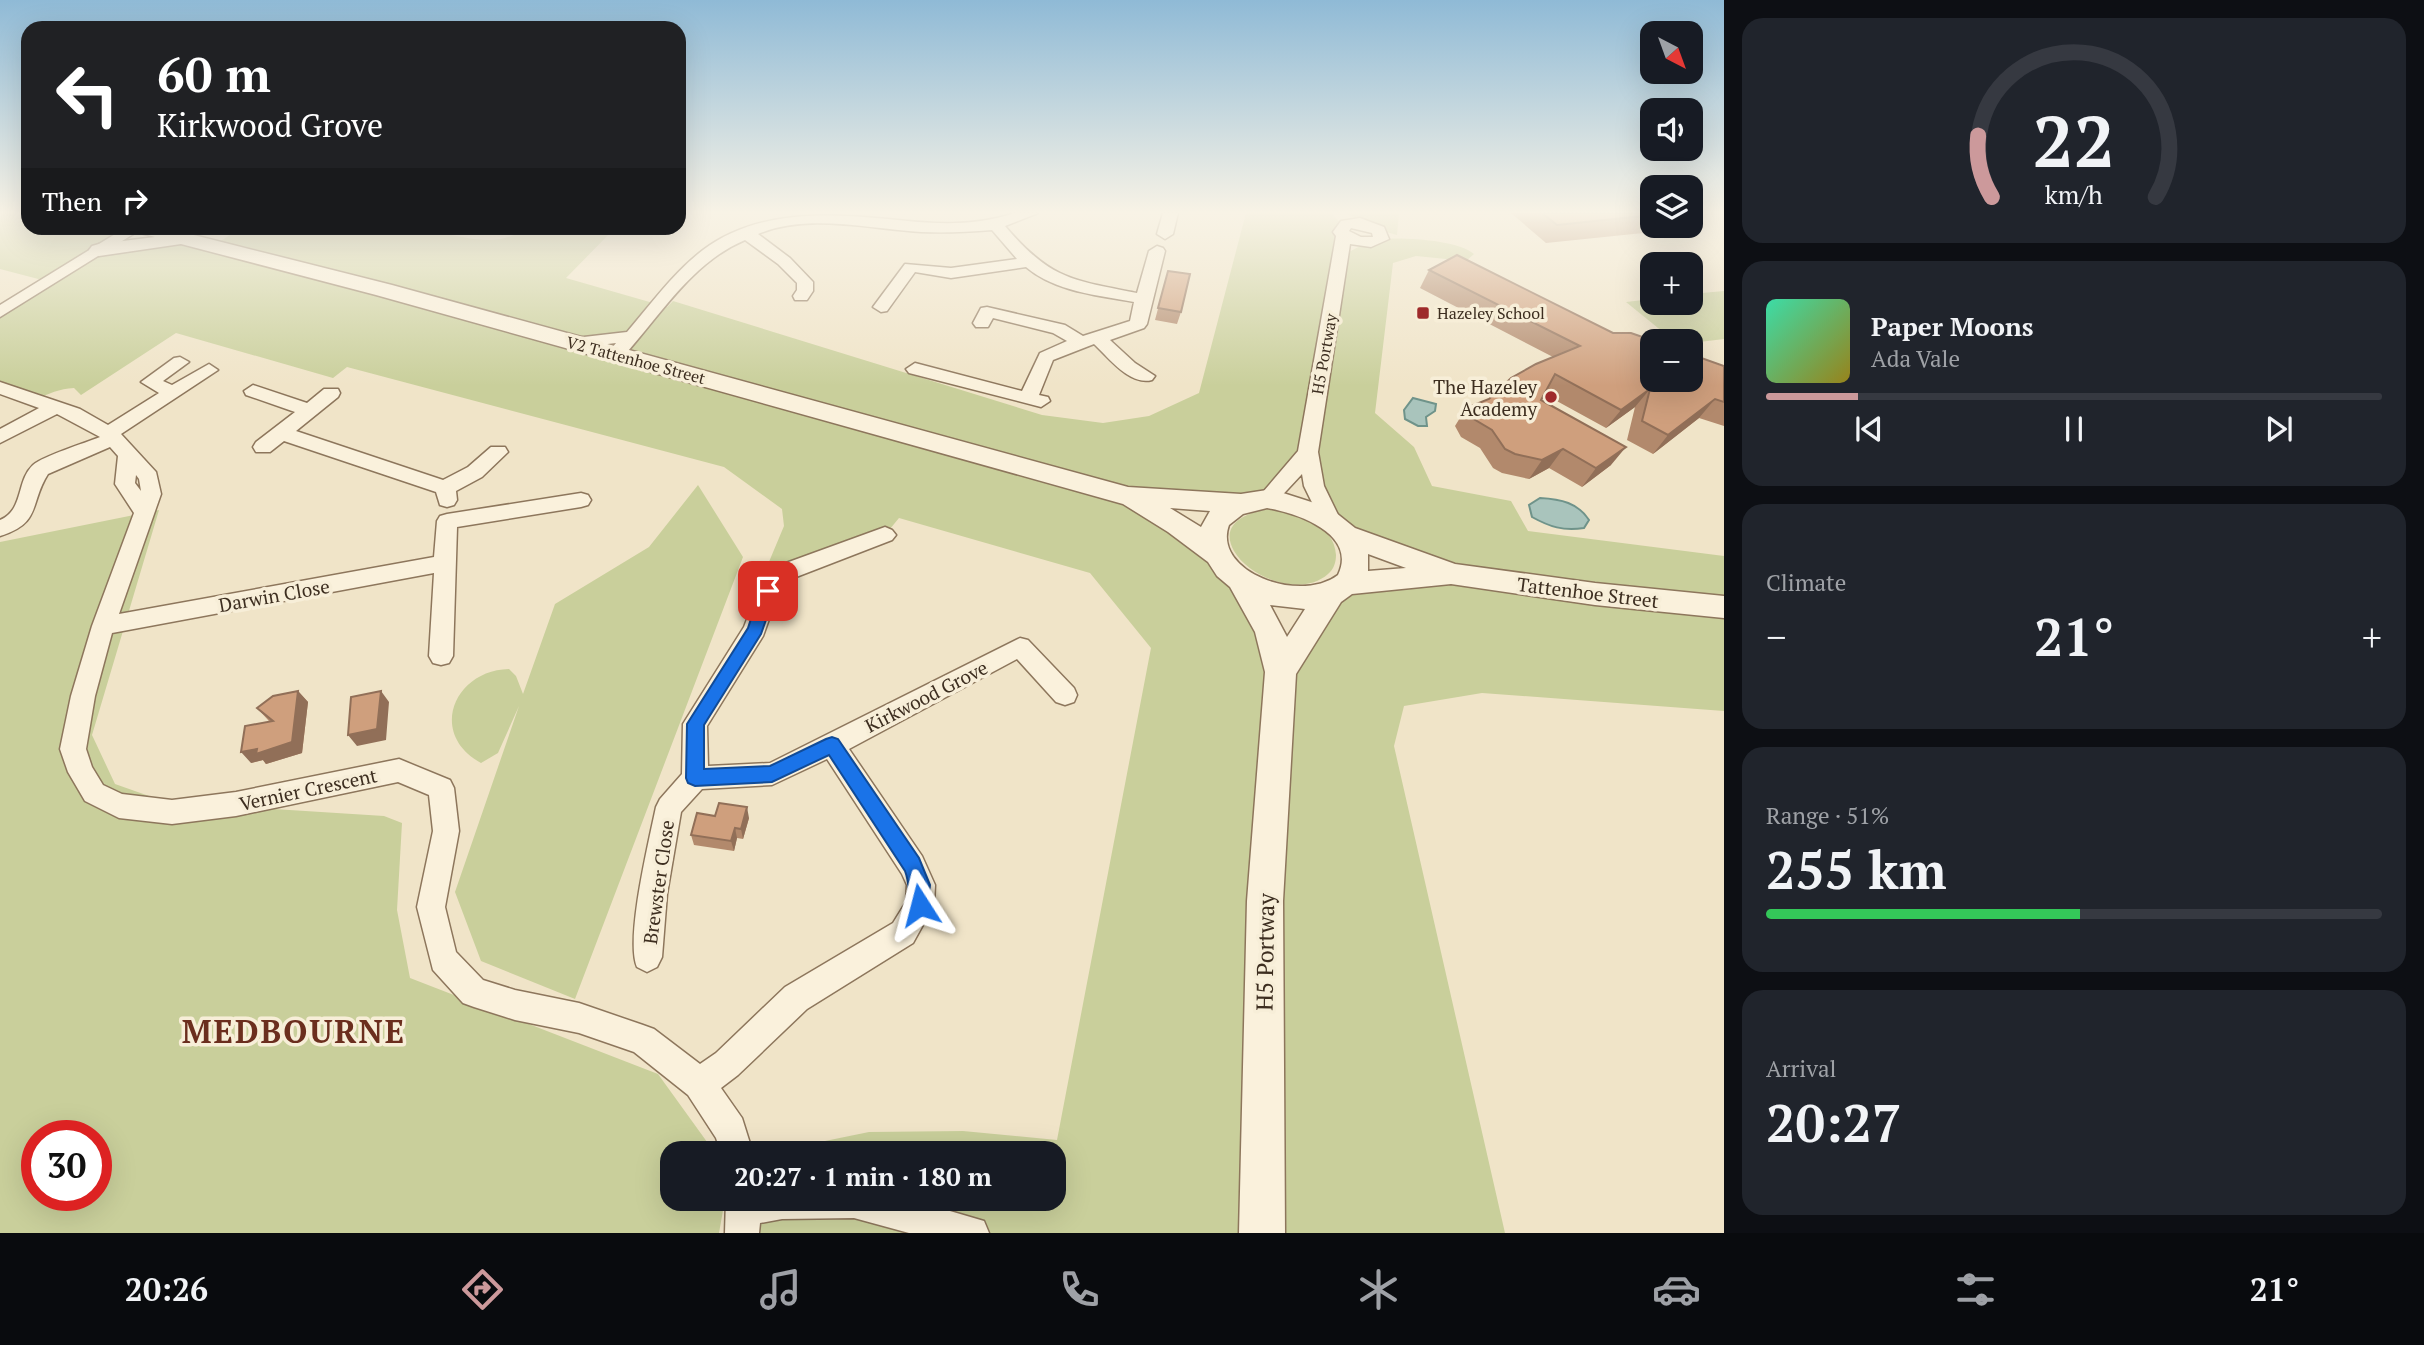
<!DOCTYPE html>
<html lang="en">
<head>
<meta charset="utf-8">
<style>
  body { margin:0; font-family:"PT Serif",serif; background:#20242c; color:#f1f3f6; height:100vh; display:flex; flex-direction:column; font-size:26px; white-space:nowrap }
  * { box-sizing:border-box; margin:0 }
  p { font-size:23px; color:#9ea1a6 }
  .icon { flex:none; width:38px; height:38px; fill:none; stroke:currentColor; stroke-width:2; stroke-linecap:round; stroke-linejoin:round }
  .map { position:relative; flex:1; overflow:hidden }
  .sheet { display:flex; flex-direction:column; gap:18px; padding:18px; background:#0d0f14; width:700px }
  .sheet>* { flex:none }
  .banner { position:absolute; left:21px; top:21px; width:665px; height:214px; border-radius:21px; box-shadow:0 7px 28px #0002; background:#202124; color:#fff; overflow:hidden }
  .needle { width:46px; rotate:139deg }
  .tools { position:absolute; left:1640px; top:21px; display:grid; gap:14px }
  .tools a { display:grid; place-items:center; width:63px; height:63px; border-radius:14px; background:#171b24; box-shadow:0 7px 28px #0002; font-size:35px }
  .speed { position:absolute; left:21px; top:1120px; display:flex; gap:14px; font-size:35px; font-weight:700; text-align:center }
  .speed>* { display:grid; place-content:center; width:91px; height:91px; border-radius:50%; background:#171b24; box-shadow:0 7px 28px #0002; line-height:1 }
  .speed .limit { border:10px solid #d22; background:#fff; color:#111 }
  .pin { position:absolute; display:grid; place-items:center; width:60px; height:60px; color:#fff; margin:-30px; border-radius:14px; box-shadow:0 4px 10px #0006 }
  .me { position:absolute; width:77px; margin:-38px; rotate:351deg; stroke-linejoin:round; filter:drop-shadow(0 0 5px #0008) }
  .turn { display:flex; align-items:center; gap:24px; height:147px; padding:0 21px; font-size:32px }
  .turn .icon { width:91px; height:91px; stroke-width:2.5 }
  .turn b { display:block; font-size:49px; line-height:60px }
  .then { display:flex; align-items:center; height:66px; padding:0 21px; background:#0003; gap:14px; font-size:26px }
  .big { font-size:52px; font-weight:600; line-height:1.1 }
  .sheet .card { flex:1; display:flex; flex-direction:column; justify-content:center; gap:10px; min-width:0; padding:0 24px; border-radius:21px; background:#20242c }
  .sheet .dial { align-items:center; gap:0 }
  .dial svg { height:182px; overflow:visible; fill:none; stroke:#363941; stroke-width:7; stroke-linecap:round; text-anchor:middle }
  .dial text { fill:#f1f3f6; stroke:none }
  .song { display:flex; align-items:center; gap:21px }
  .cover { width:84px; height:84px; border-radius:10px; background:linear-gradient(135deg,hsl(160 70% 55%),hsl(50 70% 35%)) }
  .played { height:7px; border-radius:4px; background:linear-gradient(90deg,#cc999b 15%,#363941 15%) }
  .keys { display:flex; justify-content:space-around; direction:ltr }
  .heat { display:flex; justify-content:space-between; align-items:center; font-size:38px; direction:ltr }
  .charge { height:10px; border-radius:5px; background:linear-gradient(90deg,#34c759 51%,#363941 0) }
  .trip { position:absolute; left:660px; top:1141px; width:406px; height:70px; border-radius:21px; background:#171b24; box-shadow:0 7px 28px #0002; font-weight:600; line-height:70px; text-align:center }
  .dock { display:flex; height:112px; justify-content:space-around; align-items:center; background:#090b0e; color:#9ea1a6 }
  .dock .icon { width:49px; height:49px }
  .dock .current { color:#cc999b }
  .dock b { font-size:32px; color:#f1f3f6 }
  main { display:flex; flex:1; min-height:0 }
  .map>svg:first-child { display:block }
  .green { fill:#c9cf9b; fill-rule:evenodd }
  .water { fill:#a9c4bc; stroke:#6f938a; stroke-width:2 }
  .lines { fill:none; stroke-linecap:round; stroke-linejoin:round }
  .minor-casing { stroke:#8d765c; stroke-width:3 }
  .tertiary-casing { stroke:#8d765c; stroke-width:3 }
  .minor { fill:#faf1dc; fill-rule:evenodd }
  .tertiary { fill:#faf1dc; fill-rule:evenodd }
  .wall { fill:#b2896c }
  .shaded-wall { fill:#916f58 }
  .building { fill:#cf9f7d; stroke:#916f58; stroke-width:2 }
  .route { fill:#1a73e8; stroke:#114b97; stroke-width:2 }
  .poi-dot { fill:#9e2a2b; stroke:#f7eed8; stroke-width:2.5 }
  .labels { text-anchor:middle; dominant-baseline:central; stroke-width:7; stroke-linejoin:round; paint-order:stroke }
  .far-poi-label { font-size:16px; fill:#3d2e20; stroke:#f7eed8; text-anchor:start }
  .far-street-label { font-size:16px; fill:#3d2e20; stroke:#f7eed8 }
  .poi-label { font-size:19px; fill:#3d2e20; stroke:#f7eed8; text-anchor:end }
  .street-label { font-size:19px; fill:#3d2e20; stroke:#f7eed8 }
  .near-street-label { font-size:23px; fill:#3d2e20; stroke:#f7eed8 }
  .near-district-label { font-size:32px; font-weight:bold; letter-spacing:2px; fill:#6b2e1e; stroke:#f7eed8 }
</style>
</head>
<body>
<main>
<div class="map">
<svg width="1724" height="1233" viewBox="0 0 1724 1233">
  <rect width="100%" height="100%" fill="#f0e4c8"/>
  <!-- green -->
  <path class="green" d="M 0,213 L 28,213 L 28,228 L 135,228 L 102,249 L 194,240 L 215,245 L 240,228 L 443,228 L 439,233 C 467,237 501,249 524,228 L 615,228 L 566,278 L 667,307 L 673,301 L 1042,415 L 1103,423 L 1149,416 L 1199,393 L 1246,213 L 1331,213 L 1343,226 L 1341,256 C 1354,250 1368,240 1382,239 C 1404,237 1458,240 1474,254 L 1466,261 L 1416,256 L 1393,263 L 1375,413 L 1414,447 L 1432,486 L 1511,501 L 1528,531 L 1724,556 L 1724,711 L 1482,693 L 1404,706 L 1394,746 L 1505,1233 L 742,1233 L 782,1199 L 1054,1199 L 1054,1153 L 781,1153 L 781,1150 L 869,1132 L 963,1131 L 1057,1140 L 1151,648 L 1090,573 L 899,518 L 885,535 L 783,573 L 766,569 L 784,526 L 782,509 L 724,467 L 347,367 L 333,378 L 176,333 L 81,395 L 74,388 C 59,389 49,393 36,400 L 0,388 L 0,312 L 46,281 L 0,269 ZM 1308,453 L 1346,535 L 1449,568 L 1347,584 L 1281,671 L 1219,555 L 1130,496 L 1267,499 Z
    M 1345,213 L 1399,213 L 1397,235 L 1379,230 Z
    M 1724,291 L 1724,339 L 1691,343 L 1674,341 L 1626,302 L 1652,299 L 1652,303 L 1690,303 L 1691,294 Z
    M 698,485 L 743,557 L 575,999 L 481,961 L 455,892 L 519,706 L 498,753 L 481,763 C 427,733 455,670 509,669 L 516,676 L 523,694 L 555,604 L 649,547 Z
    M 1271,509 C 1295,512 1335,524 1336,555 C 1336,562 1334,569 1328,574 C 1301,598 1250,578 1234,551 C 1218,523 1249,511 1271,509 Z
    M 159,510 L 92,735 L 115,784 L 166,802 L 384,816 L 402,823 L 397,910 L 410,978 L 658,1074 L 715,1153 L 672,1153 L 672,1199 L 725,1199 L 719,1233 L 0,1233 L 0,542 ZM 37,1136 L 96,1136 L 96,1195 L 37,1195 Z"/>
  <!-- water -->
  <path class="water" d="M 1413,398 L 1436,404 L 1435,411 L 1426,417 L 1427,426 L 1418,426 L 1405,419 L 1404,410 Z
    M 1540,498 C 1561,499 1578,503 1589,520 L 1584,528 C 1563,531 1550,527 1532,517 L 1529,505 Z"/>
  <g class="lines">
    <!-- minor casing -->
    <g class="minor-casing">
      <path id="minor" d="M 1015,213 L 1038,213 L 1005,226 C 1050,279 1071,280 1137,293 L 1149,251 L 1157,246 L 1163,248 L 1165,251 L 1147,324 L 1144,328 L 1110,340 L 1135,363 L 1155,376 L 1152,380 C 1130,386 1109,358 1094,344 L 1053,360 L 1039,395 L 1048,397 L 1050,401 L 1041,407 L 909,373 L 906,369 L 915,363 L 1022,391 L 1040,353 L 1067,341 L 1053,333 L 993,318 L 988,327 L 976,327 L 973,323 L 981,308 L 987,307 L 1065,325 L 1083,336 L 1130,321 L 1134,302 C 1097,295 1056,292 1026,267 L 951,278 L 915,272 L 887,311 L 881,312 L 873,307 L 905,264 L 951,268 L 1017,259 L 992,230 C 968,232 945,233 921,232 C 868,229 808,213 758,234 L 790,258 L 813,282 L 813,291 L 807,300 L 795,300 L 793,296 L 797,290 L 797,283 L 778,264 L 745,240 C 692,262 659,317 622,358 L 616,359 L 607,354 L 616,343 L 575,348 L 566,343 L 575,338 L 627,332 C 651,304 674,272 703,250 C 756,210 826,213 888,219 C 931,224 973,227 1015,213 Z
        M 1163,213 L 1178,213 L 1173,234 L 1165,239 L 1157,234 Z
        M 1360,218 L 1384,227 L 1389,239 L 1371,247 L 1350,244 L 1318,452 L 1324,486 L 1341,521 L 1338,526 L 1331,528 L 1324,526 L 1321,521 L 1304,486 L 1302,474 L 1274,504 L 1260,504 L 1257,499 L 1298,451 L 1336,236 L 1333,232 L 1341,221 ZM 1351,228 L 1372,233 L 1373,237 L 1361,237 L 1349,231 Z
        M 125,228 L 143,228 L 0,317 L 0,305 Z
        M 148,228 L 198,228 L 190,233 L 154,235 L 149,233 Z
        M 180,357 L 189,362 L 163,381 L 172,385 L 209,364 L 218,370 L 121,434 L 156,472 L 161,494 L 119,614 L 434,557 L 437,521 L 440,516 L 447,514 L 581,493 L 588,495 L 591,500 L 588,505 L 581,507 L 457,527 L 453,656 L 449,663 L 441,665 L 433,663 L 429,656 L 434,573 L 112,633 L 95,696 L 86,749 L 92,767 L 103,785 L 122,794 L 172,800 L 236,792 L 399,759 L 450,780 L 454,788 L 459,831 L 445,907 L 456,952 L 483,980 L 515,990 L 579,1003 L 643,1025 L 654,1029 L 700,1064 L 716,1053 L 785,987 L 893,923 L 906,902 L 907,885 L 902,874 L 827,759 L 772,785 L 702,789 L 681,812 L 667,894 L 662,957 L 657,967 L 647,972 L 637,967 C 625,939 649,841 656,807 L 660,799 L 682,774 L 683,724 L 744,627 L 760,585 L 775,567 L 885,527 L 892,530 L 896,535 L 892,540 L 791,579 L 778,594 L 763,636 L 707,726 L 708,766 L 770,763 L 1020,638 L 1028,640 L 1074,688 L 1077,695 L 1074,702 L 1065,705 L 1056,702 L 1017,659 L 849,749 L 922,856 L 935,885 L 934,905 L 913,943 L 807,1009 L 738,1075 L 721,1088 L 742,1118 L 753,1153 L 721,1153 L 716,1138 L 688,1095 L 634,1052 L 579,1033 L 515,1020 L 474,1007 L 463,1003 L 433,970 L 417,907 L 433,831 L 429,795 L 398,782 L 236,816 L 172,824 L 119,818 L 85,801 L 68,772 L 60,749 L 71,696 L 92,626 L 134,513 L 115,484 L 118,456 L 110,447 L 48,474 C 29,504 42,523 0,536 L 0,520 C 24,510 16,481 33,465 C 43,456 85,443 100,437 L 57,414 L 0,443 L 0,429 L 39,408 L 0,394 L 0,382 L 80,409 L 108,425 L 159,393 L 141,382 L 174,358 ZM 136,475 L 139,479 L 141,491 L 135,483 Z
        M 253,385 L 307,403 L 324,389 L 338,389 L 340,393 L 338,397 L 296,431 L 443,480 L 468,467 L 491,447 L 505,447 L 508,452 L 482,477 L 456,491 L 457,500 L 454,505 L 447,507 L 440,505 L 436,492 L 284,441 L 270,452 L 256,452 L 253,447 L 256,442 L 295,412 L 246,395 L 244,391 Z
        M 726,1199 L 909,1199 L 984,1221 L 989,1233 L 909,1233 L 854,1218 L 782,1219 L 760,1223 L 759,1233 L 725,1233 Z"/>
    </g>
    <!-- tertiary casing -->
    <g class="tertiary-casing">
      <path id="tertiary" d="M 134,228 L 166,228 L 392,285 L 1128,487 L 1241,494 L 1267,490 L 1280,492 L 1330,508 L 1355,528 L 1455,564 L 1595,583 L 1724,596 L 1724,618 L 1595,605 L 1451,584 L 1352,594 L 1341,602 L 1296,674 L 1283,901 L 1285,1233 L 1239,1233 L 1247,901 L 1265,672 L 1255,632 L 1230,587 L 1217,576 L 1208,562 L 1168,532 L 1123,504 L 376,295 L 181,244 L 99,256 L 92,254 L 89,250 L 92,246 L 99,244 L 155,237 L 137,232 ZM 1170,508 L 1210,511 L 1201,527 ZM 1267,508 C 1296,513 1358,533 1338,575 C 1300,604 1212,572 1229,525 L 1243,514 ZM 1368,554 L 1406,568 L 1368,571 ZM 1270,605 L 1305,609 L 1287,637 Z"/>
    </g>
    <!-- minor -->
    <use href="#minor" class="minor"/>
    <!-- tertiary -->
    <use href="#tertiary" class="tertiary"/>
  </g>
  <!-- wall -->
  <path class="wall" d="M 1511,213 L 1652,213 L 1652,219 L 1643,233 L 1546,243 Z
    M 1429,270 L 1613,333 L 1724,366 L 1724,426 L 1699,418 L 1653,454 L 1627,440 L 1635,407 L 1606,428 L 1544,394 L 1541,400 L 1611,465 L 1582,487 L 1549,468 L 1529,479 L 1502,473 L 1493,468 L 1480,448 L 1461,437 L 1455,426 L 1466,408 L 1489,399 L 1553,357 L 1420,288 Z
    M 1168,271 L 1181,312 L 1177,324 L 1155,320 Z
    M 298,691 L 308,702 L 302,753 L 266,764 L 263,760 L 251,763 L 269,721 L 257,708 Z
    M 715,816 L 749,818 L 743,839 L 737,838 L 734,851 L 694,845 L 691,835 Z"/>
  <!-- shaded-wall -->
  <path class="shaded-wall" d="M 1650,389 L 1635,407 L 1606,428 L 1621,410 Z
    M 1715,399 L 1699,418 L 1653,454 L 1668,435 Z
    M 1626,447 L 1611,465 L 1582,487 L 1596,468 Z
    M 1563,449 L 1549,468 L 1529,479 L 1542,460 Z
    M 298,691 L 308,702 L 302,753 L 266,764 L 263,760 L 251,763 L 241,752 L 257,749 Z
    M 381,691 L 389,702 L 386,740 L 357,746 L 348,735 Z
    M 747,807 L 749,818 L 743,839 L 741,829 Z
    M 735,828 L 737,838 L 734,851 L 731,841 Z"/>
  <!-- building -->
  <path class="building" d="M 1542,213 L 1652,213 L 1652,215 L 1557,225 Z
    M 1457,255 L 1613,333 L 1631,333 L 1654,341 L 1652,341 L 1652,380 L 1690,380 L 1690,354 L 1724,366 L 1724,402 L 1715,399 L 1668,435 L 1642,421 L 1650,389 L 1621,410 L 1555,374 L 1541,400 L 1626,447 L 1596,468 L 1563,449 L 1542,460 L 1515,454 L 1505,449 L 1492,430 L 1472,418 L 1466,408 L 1489,399 L 1511,378 L 1536,364 L 1580,346 L 1429,270 Z
    M 1168,271 L 1190,274 L 1181,312 L 1158,308 Z
    M 298,691 L 292,742 L 256,754 L 257,749 L 241,752 L 245,726 L 273,721 L 257,708 L 273,696 Z
    M 381,691 L 377,729 L 348,735 L 351,697 Z
    M 719,803 L 747,807 L 741,829 L 735,828 L 731,841 L 691,835 L 697,813 L 715,816 Z"/>
  <!-- sky -->
  <linearGradient id="sky" x2="0" y2="1"><stop stop-color="#8fbad6"/><stop offset="0.55" stop-color="#f8f3e6"/><stop offset="1" stop-color="#f8f3e6" stop-opacity="0"/></linearGradient>
  <rect width="1724" height="386" fill="url(#sky)"/>
  <!-- route -->
  <path class="route" d="M 768,585 L 776,591 L 761,634 L 704,725 L 704,769 L 770,766 L 826,739 L 832,737 L 838,739 L 919,858 L 930,885 L 927,912 L 920,915 L 913,912 C 907,899 911,886 905,871 L 829,755 L 772,782 L 695,786 L 688,783 L 686,778 L 687,724 L 748,628 L 760,591 Z"/>
  <!-- markers -->
  <g class="poi-dot">
    <rect x="1416" y="306" width="14" height="14" rx="3.5"/>
    <circle cx="1551" cy="397" r="7"/>
  </g>
  <g class="labels">
    <!-- far-poi labels -->
    <g class="far-poi-label">
      <text x="1437" y="313">Hazeley School</text>
    </g>
    <!-- far-street labels -->
    <g class="far-street-label">
      <text transform="translate(1324 354) rotate(-80)">H5 Portway</text>
      <text transform="translate(636 360) rotate(15)">V2 Tattenhoe Street</text>
    </g>
    <!-- poi labels -->
    <g class="poi-label">
      <text x="1537" y="386">The Hazeley<tspan x="1537" dy="22">Academy</tspan></text>
    </g>
    <!-- street labels -->
    <g class="street-label">
      <text transform="translate(1588 592) rotate(7)">Tattenhoe Street</text>
      <text transform="translate(274 595) rotate(-10)">Darwin Close</text>
      <text transform="translate(926 696) rotate(-27)">Kirkwood Grove</text>
      <text transform="translate(308 789) rotate(-12)">Vernier Crescent</text>
      <text transform="translate(658 882) rotate(-82)">Brewster Close</text>
    </g>
    <!-- near-street labels -->
    <g class="near-street-label">
      <text transform="translate(1265 952) rotate(-89)">H5 Portway</text>
    </g>
    <!-- near-district labels -->
    <g class="near-district-label">
      <text x="294" y="1031">MEDBOURNE</text>
    </g>
  </g>
</svg>
<div class="tools">
<a><svg class="needle" viewBox="-14 -14 28 28"><path d="M0-13l5 13h-10z" fill="#e53935"/><path d="M0 13l5-13h-10z" fill="#9ea1a6"/></svg></a>
<a><svg class="icon" aria-label="sound" viewBox="0 0 24 24"><path d="M4 9h4l5-4v14l-5-4H4zM17 9q2 3 0 6"/></svg></a>
<a><svg class="icon" aria-label="layers" viewBox="0 0 24 24"><path d="M12 4l9 5-9 5-9-5zM3 14l9 5 9-5"/></svg></a>
<a>+</a>
<a>−</a>
</div>
<div class="speed"><div class="limit">30</div></div>
<div class="pin" style="left:768px;top:591px;background:#d93025"><svg class="icon" aria-label="arrive" viewBox="0 0 24 24"><path d="M6 21V4h12l-3 4 3 4H6"/></svg></div>
<svg class="me" style="left:920px;top:905px" viewBox="-20 -20 40 40"><path d="M0-17L14 15 0 8-14 15z" fill="#1a73e8" stroke="#fff" stroke-width="4"/></svg>
<div class="trip">20:27 · 1 min · 180 m</div>
<div class="banner">
<div class="turn"><svg class="icon" aria-label="left" viewBox="0 0 24 24"><path d="M17 20v-9H6M10 6l-5 5 5 5"/></svg><div><b>60 m</b>Kirkwood Grove</div></div>
<div class="then">Then<svg class="icon" aria-label="right" viewBox="0 0 24 24"><path d="M7 20v-9h11M14 6l5 5-5 5"/></svg></div>
</div>
</div>
<section class="sheet">
<div class="card dial"><svg viewBox="0 0 100 80">
<path d="M14 69A42 42 0 1 1 86 69"/>
<path d="M14 69A42 42 0 0 1 8 42" stroke="#cc999b"/>
<text x="50" y="56" font-size="32" font-weight="700">22</text>
<text x="50" y="72" font-size="11">km/h</text>
</svg></div>
<div class="card">
<div class="song"><i class="cover"></i><div><b>Paper Moons</b><p>Ada Vale</p></div></div>
<div class="played"></div>
<div class="keys"><svg class="icon" aria-label="previous" viewBox="0 0 24 24"><path d="M18 5L8 12l10 7zM5 5v14"/></svg><svg class="icon" aria-label="pause" viewBox="0 0 24 24"><path d="M8 5v14M16 5v14"/></svg><svg class="icon" aria-label="next" viewBox="0 0 24 24"><path d="M6 5l10 7-10 7zM19 5v14"/></svg></div>
</div>
<div class="card"><p>Climate</p>
<div class="heat"><a>−</a><b class="big">21°</b><a>+</a></div>
</div>
<div class="card"><p>Range · 51%</p><b class="big">255 km</b><div class="charge"></div></div>
<div class="card"><p>Arrival</p><b class="big">20:27</b></div>
</section>
</main>
<nav class="dock">
<b>20:26</b>
<svg class="icon current" aria-label="directions" viewBox="0 0 24 24"><path d="M12 3l9 9-9 9-9-9zM9 14v-3h6M13 9l2 2-2 2"/></svg>
<svg class="icon" aria-label="music" viewBox="0 0 24 24"><path d="M9 18V5l10-2v13"/><circle cx="6" cy="18" r="3"/><circle cx="16" cy="16" r="3"/></svg>
<svg class="icon" aria-label="phone" viewBox="0 0 24 24"><path d="M5 4h4l2 5-3 2q2 4 5 5l2-3 5 2v4C11 20 4 13 5 4z"/></svg>
<svg class="icon" aria-label="climate" viewBox="0 0 24 24"><path d="M12 3v18M4 7l16 10M4 17L20 7"/></svg>
<svg class="icon" aria-label="car" viewBox="0 0 24 24"><path d="M5 17H2v-5l4-1 3-4h7l3 4 3 1v5h-3M9 17h6M6 11h13"/><circle cx="7" cy="17" r="2"/><circle cx="17" cy="17" r="2"/></svg>
<svg class="icon" aria-label="filters" viewBox="0 0 24 24"><path d="M4 7h16M4 17h16"/><circle cx="9" cy="7" r="2"/><circle cx="15" cy="17" r="2"/></svg>
<b>21°</b>
</nav>
</body>
</html>
